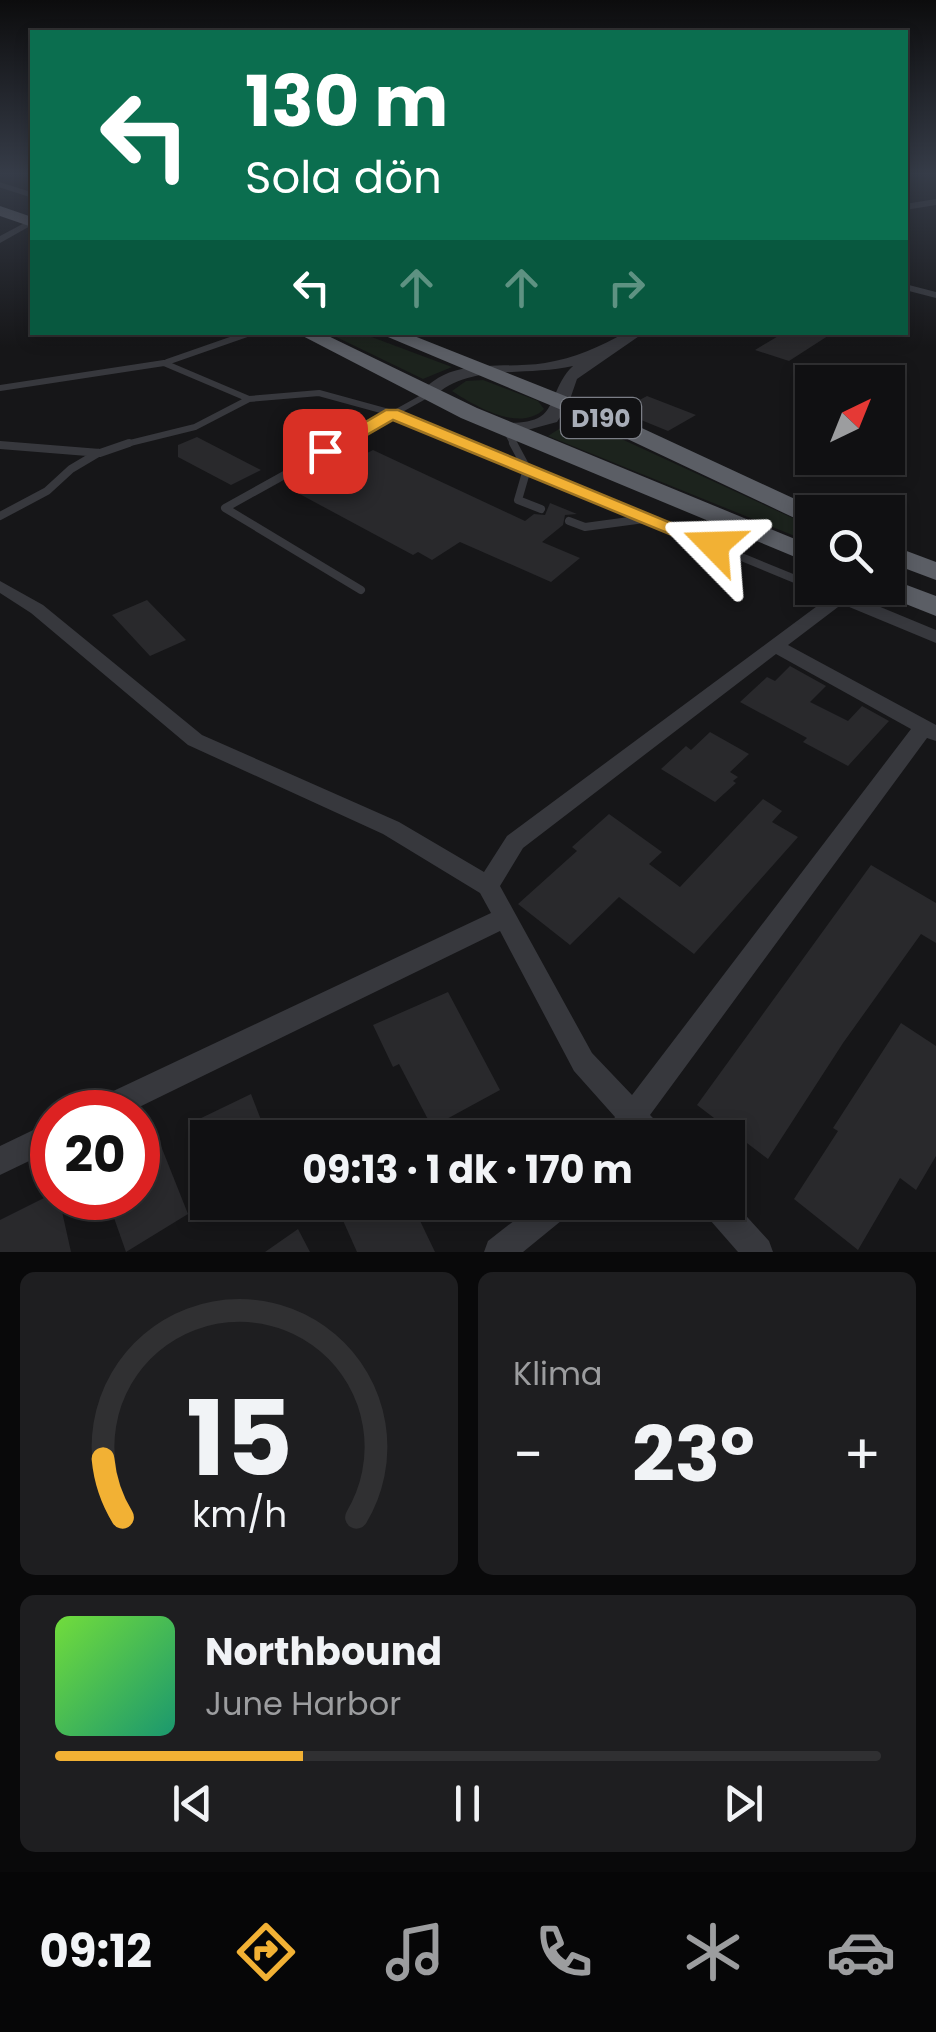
<!DOCTYPE html>
<html lang="tr">
<head>
<meta charset="utf-8">
<style>
  body { margin:0; font-family:Poppins,sans-serif; background:#1e1e20; color:#f1f3f6; height:100vh; display:flex; flex-direction:column; font-size:38px; white-space:nowrap }
  * { box-sizing:border-box; margin:0 }
  p { font-size:32px; color:#9c9d9f }
  .icon { flex:none; width:55px; height:55px; fill:none; stroke:currentColor; stroke-width:2; stroke-linecap:round; stroke-linejoin:round }
  .map { position:relative; height:1252px; overflow:hidden }
  .panel { display:flex; flex-direction:column; gap:20px; padding:20px; background:#09090a; flex:1 }
  .panel>* { flex:none }
  .guide { position:absolute; left:30px; top:30px; width:878px; height:305px; border-radius:0px; box-shadow:0 5px 15px #0003,0 0 0 2px #303032; background:#0b6e4f; color:#fff; overflow:hidden }
  .needle { width:65px; rotate:43deg }
  .controls { position:absolute; left:795px; top:365px; display:grid; gap:20px }
  .controls a { display:grid; place-items:center; width:110px; height:110px; border-radius:0px; background:#101012; box-shadow:0 5px 15px #0003,0 0 0 2px #303032; font-size:50px }
  .speed { position:absolute; left:30px; top:1090px; display:flex; gap:20px; font-size:50px; font-weight:700; text-align:center }
  .speed>* { display:grid; place-content:center; width:130px; height:130px; border-radius:50%; background:#101012; box-shadow:0 5px 15px #0003,0 0 0 2px #303032; line-height:1 }
  .speed .limit { border:15px solid #d22; background:#fff; color:#111 }
  .pin { position:absolute; display:grid; place-items:center; width:85px; height:85px; color:#fff; margin:-42px; border-radius:20px; box-shadow:0 5px 15px #0006 }
  .me { position:absolute; width:110px; margin:-55px; rotate:292deg; stroke-linejoin:round; filter:drop-shadow(0 0 8px #0008) }
  .turn { display:flex; align-items:center; gap:35px; height:210px; padding:0 50px; font-size:45px }
  .turn .icon { width:130px; height:130px; stroke-width:2.5 }
  .turn b { display:block; font-size:70px; line-height:85px }
  .lanes { display:flex; align-items:center; height:95px; padding:0 50px; background:#0003; justify-content:center; gap:50px; direction:ltr }
  .lanes .off { opacity:.35 }
  .big { font-size:75px; font-weight:700; line-height:1.1 }
  .panel .tile { flex:1; display:flex; flex-direction:column; justify-content:center; gap:15px; min-width:0; padding:0 35px; border-radius:15px; background:#1e1e20 }
  .panel .dial { align-items:center; gap:0 }
  .dial svg { height:260px; overflow:visible; fill:none; stroke:#303032; stroke-width:7; stroke-linecap:round; text-anchor:middle }
  .dial text { fill:#f1f3f6; stroke:none }
  .song { display:flex; align-items:center; gap:30px }
  .cover { width:120px; height:120px; border-radius:15px; background:linear-gradient(135deg,hsl(100 70% 55%),hsl(160 70% 35%)) }
  .played { height:10px; border-radius:5px; background:linear-gradient(90deg,#f2b134 30%,#303032 30%) }
  .keys { display:flex; justify-content:space-around; direction:ltr }
  .heat { display:flex; justify-content:space-between; align-items:center; font-size:55px; direction:ltr }
  .panel .tiles { flex:1; display:grid; gap:20px; grid-template-columns:1fr 1fr }
  .tile:last-child { grid-column:span 2 }
  .trip { position:absolute; left:190px; top:1120px; width:555px; height:100px; border-radius:0px; background:#101012; box-shadow:0 5px 15px #0003,0 0 0 2px #303032; font-weight:700; line-height:100px; text-align:center }
  .dock { display:flex; height:160px; justify-content:space-around; align-items:center; background:#060607; color:#9c9d9f }
  .dock .icon { width:70px; height:70px }
  .dock .on { color:#f2b134 }
  .dock b { font-size:45px; color:#f1f3f6 }
  .map>svg:first-child { display:block }
  .green { fill:#1c231d }
  .building { fill:#29292c }
  .lines { fill:none; stroke-linecap:round; stroke-linejoin:round }
  .service-far2 { stroke:#37383d; stroke-width:5 }
  .service-far1 { stroke:#37383d; stroke-width:6 }
  .service { stroke:#37383d; stroke-width:8 }
  .minor { fill:#37383d; fill-rule:evenodd }
  .tertiary { fill:#37383d; fill-rule:evenodd }
  .trunk { fill:#5b5e65; fill-rule:evenodd }
  .route { fill:#f2b134; stroke:#9d7322; stroke-width:2.5 }
  .labels { text-anchor:middle; dominant-baseline:central; stroke-width:10; stroke-linejoin:round; paint-order:stroke }
  .shield { fill:#111113; stroke:#7b7e86; stroke-width:2.5 }
  .shield-label { font-size:25px; font-weight:bold; fill:#a8adb8 }
</style>
</head>
<body>
<div class="map">
<svg width="936" height="1252" viewBox="0 0 936 1252">
  <rect width="100%" height="100%" fill="#161618"/>
  <!-- green -->
  <path class="green" d="M 328,333 L 361,333 L 452,367 L 423,379 Z
    M 483,380 L 538,401 L 544,409 C 520,433 475,406 452,391 L 466,381 Z
    M 576,418 L 812,527 L 812,543 L 548,436 Z"/>
  <!-- building -->
  <path class="building" d="M 785,332 L 834,332 L 789,361 L 755,350 Z
    M 647,396 L 696,415 L 668,431 L 619,411 Z
    M 197,437 L 261,470 L 231,485 L 178,457 L 178,445 Z
    M 373,450 L 525,521 L 534,514 L 545,515 L 550,503 L 577,514 L 565,515 L 563,525 L 542,542 L 580,558 L 551,582 L 460,542 L 432,560 L 418,552 L 413,555 L 294,491 Z
    M 147,600 L 186,640 L 150,656 L 112,615 Z
    M 790,666 L 826,686 L 810,702 L 848,721 L 862,706 L 889,721 L 848,766 L 803,742 L 807,738 L 740,702 L 767,677 L 775,681 Z
    M 710,732 L 749,754 L 730,772 L 738,777 L 733,781 L 736,783 L 715,802 L 661,769 L 686,746 L 691,750 Z
    M 763,799 L 782,811 L 772,822 L 798,837 L 694,954 L 619,897 L 570,945 L 518,904 L 577,851 L 572,847 L 609,814 L 662,852 L 649,864 L 680,887 Z
    M 871,865 L 936,903 L 936,943 L 921,934 L 843,1043 L 768,1159 L 697,1105 Z
    M 448,992 L 500,1090 L 432,1127 L 399,1064 L 393,1067 L 373,1025 Z
    M 901,1023 L 936,1046 L 936,1156 L 916,1190 L 900,1178 L 858,1250 L 794,1199 L 838,1131 L 833,1128 Z
    M 251,1094 L 268,1138 L 200,1138 L 195,1121 Z
    M 159,1141 L 188,1214 L 126,1252 L 107,1198 L 138,1198 L 138,1152 Z
    M 44,1198 L 59,1198 L 71,1252 L 0,1252 L 0,1220 Z
    M 364,1202 L 411,1202 L 435,1252 L 357,1252 L 341,1216 Z
    M 298,1229 L 310,1252 L 265,1252 Z"/>
  <g class="lines">
    <!-- service-far2 -->
    <path class="service-far2" d="M 0,185 L 32,195"/>
    <!-- service-far1 -->
    <path class="service-far1" d="M 167,362 L 253,332
      M 0,388 L 164,363 L 249,399
      M 506,430 L 514,445
      M 0,445 L 4,445
      M 122,445 L 195,427 L 249,399 L 319,393 L 392,413 L 470,445
      M 337,445 L 427,395"/>
    <!-- service -->
    <path class="service" d="M 342,443 L 225,508 L 361,590
      M 464,443 L 812,586
      M 513,443 L 527,469 L 518,500 L 541,509
      M 0,445 L 100,453 L 129,443
      M 0,516 L 47,491 L 71,469 L 98,453
      M 569,521 L 585,527 L 644,519
      M 817,588 L 840,597"/>
    <!-- minor -->
    <path class="minor" d="M 32,219 L 32,225 L 0,243 L 0,236 Z
      M 905,284 L 936,292 L 936,298 L 905,290 Z
      M 0,581 L 43,605 L 202,735 L 399,822 L 484,872 L 507,836 L 832,595 L 833,588 L 849,588 L 849,594 L 936,630 L 936,643 L 842,604 L 788,645 L 936,725 L 936,741 L 927,738 L 650,1115 L 663,1128 L 667,1138 L 602,1138 L 615,1117 L 574,1071 L 500,931 L 129,1112 L 86,1112 L 90,1102 L 491,913 L 480,893 L 383,834 L 188,745 L 31,613 L 0,593 ZM 776,654 L 911,729 L 632,1095 L 592,1053 L 500,886 L 523,848 Z
      M 52,1121 L 52,1150 L 0,1175 L 0,1146 Z
      M 728,1196 L 769,1241 L 773,1252 L 738,1252 L 703,1212 L 698,1202 L 728,1202 Z
      M 538,1202 L 577,1202 L 572,1212 L 523,1252 L 484,1252 L 488,1241 Z"/>
    <!-- tertiary -->
    <path class="tertiary" d="M 936,199 L 936,205 L 905,210 L 905,204 Z
      M 626,332 L 645,332 L 577,379 L 568,405 L 557,422 L 520,432 L 504,433 L 495,428 L 498,424 C 511,422 526,424 538,418 C 555,410 554,383 573,366 C 526,377 466,363 433,398 L 419,395 C 451,355 500,370 545,363 C 575,358 600,347 626,332 Z"/>
    <!-- trunk -->
    <path class="trunk" d="M 0,206 L 32,217 L 32,227 L 0,216 Z
      M 295,332 L 320,332 L 477,408 L 812,546 L 812,564 L 461,418 Z
      M 376,332 L 404,332 L 618,417 L 823,512 L 812,512 L 812,524 L 803,522 L 602,427 Z
      M 888,544 L 936,562 L 936,580 L 888,562 Z
      M 888,578 L 936,596 L 936,616 L 878,593 L 874,588 L 888,588 Z"/>
  </g>
  <!-- sky -->
  <linearGradient id="sky" x2="0" y2="1"><stop stop-color="#0c0c0d"/><stop offset="0.5" stop-color="#363c48"/><stop offset="1" stop-color="#363c48" stop-opacity="0"/></linearGradient>
  <rect width="936" height="347" fill="url(#sky)"/>
  <!-- route -->
  <path class="route" d="M 386,410 L 398,410 L 724,545 L 714,551 L 706,549 L 393,420 L 332,455 L 319,455 L 316,451 Z"/>
  <g class="labels">
    <!-- shield labels -->
    <rect class="shield" x="561" y="398" width="80" height="40" rx="8"/>
    <g class="shield-label">
      <text x="601" y="418">D190</text>
    </g>
  </g>
</svg>
<div class="controls">
<a><svg class="needle" viewBox="-14 -14 28 28"><path d="M0-13l5 13h-10z" fill="#e53935"/><path d="M0 13l5-13h-10z" fill="#9c9d9f"/></svg></a>
<a><svg class="icon" aria-label="search" viewBox="0 0 24 24"><circle cx="10" cy="10" r="6"/><path d="M15 15l6 6"/></svg></a>
</div>
<div class="speed"><div class="limit">20</div></div>
<div class="pin" style="left:325px;top:451px;background:#d93025"><svg class="icon" aria-label="arrive" viewBox="0 0 24 24"><path d="M6 21V4h12l-3 4 3 4H6"/></svg></div>
<svg class="me" style="left:714px;top:545px" viewBox="-20 -20 40 40"><path d="M0-17L14 15 0 8-14 15z" fill="#f2b134" stroke="#fff" stroke-width="4"/></svg>
<div class="trip">09:13 · 1 dk · 170 m</div>
<div class="guide">
<div class="turn"><svg class="icon" aria-label="left" viewBox="0 0 24 24"><path d="M17 20v-9H6M10 6l-5 5 5 5"/></svg><div><b>130 m</b>Sola dön</div></div>
<div class="lanes"><svg class="icon" aria-label="left" viewBox="0 0 24 24"><path d="M17 20v-9H6M10 6l-5 5 5 5"/></svg><svg class="icon off" aria-label="ahead" viewBox="0 0 24 24"><path d="M12 20V5M6 11l6-6 6 6"/></svg><svg class="icon off" aria-label="ahead" viewBox="0 0 24 24"><path d="M12 20V5M6 11l6-6 6 6"/></svg><svg class="icon off" aria-label="right" viewBox="0 0 24 24"><path d="M7 20v-9h11M14 6l5 5-5 5"/></svg></div>
</div>
</div>
<section class="panel">
<div class="tiles">
<div class="tile dial"><svg viewBox="0 0 100 80">
<path d="M14 69A42 42 0 1 1 86 69"/>
<path d="M14 69A42 42 0 0 1 8 51" stroke="#f2b134"/>
<text x="50" y="56" font-size="32" font-weight="700">15</text>
<text x="50" y="72" font-size="11">km/h</text>
</svg></div>
<div class="tile"><p>Klima</p>
<div class="heat"><a>−</a><b class="big">23°</b><a>+</a></div>
</div>
<div class="tile">
<div class="song"><i class="cover"></i><div><b>Northbound</b><p>June Harbor</p></div></div>
<div class="played"></div>
<div class="keys"><svg class="icon" aria-label="previous" viewBox="0 0 24 24"><path d="M18 5L8 12l10 7zM5 5v14"/></svg><svg class="icon" aria-label="pause" viewBox="0 0 24 24"><path d="M8 5v14M16 5v14"/></svg><svg class="icon" aria-label="next" viewBox="0 0 24 24"><path d="M6 5l10 7-10 7zM19 5v14"/></svg></div>
</div>
</div>
</section>
<nav class="dock">
<b>09:12</b>
<svg class="icon on" aria-label="directions" viewBox="0 0 24 24"><path d="M12 3l9 9-9 9-9-9zM9 14v-3h6M13 9l2 2-2 2"/></svg>
<svg class="icon" aria-label="music" viewBox="0 0 24 24"><path d="M9 18V5l10-2v13"/><circle cx="6" cy="18" r="3"/><circle cx="16" cy="16" r="3"/></svg>
<svg class="icon" aria-label="phone" viewBox="0 0 24 24"><path d="M5 4h4l2 5-3 2q2 4 5 5l2-3 5 2v4C11 20 4 13 5 4z"/></svg>
<svg class="icon" aria-label="climate" viewBox="0 0 24 24"><path d="M12 3v18M4 7l16 10M4 17L20 7"/></svg>
<svg class="icon" aria-label="car" viewBox="0 0 24 24"><path d="M5 17H2v-5l4-1 3-4h7l3 4 3 1v5h-3M9 17h6M6 11h13"/><circle cx="7" cy="17" r="2"/><circle cx="17" cy="17" r="2"/></svg>
</nav>
</body>
</html>
